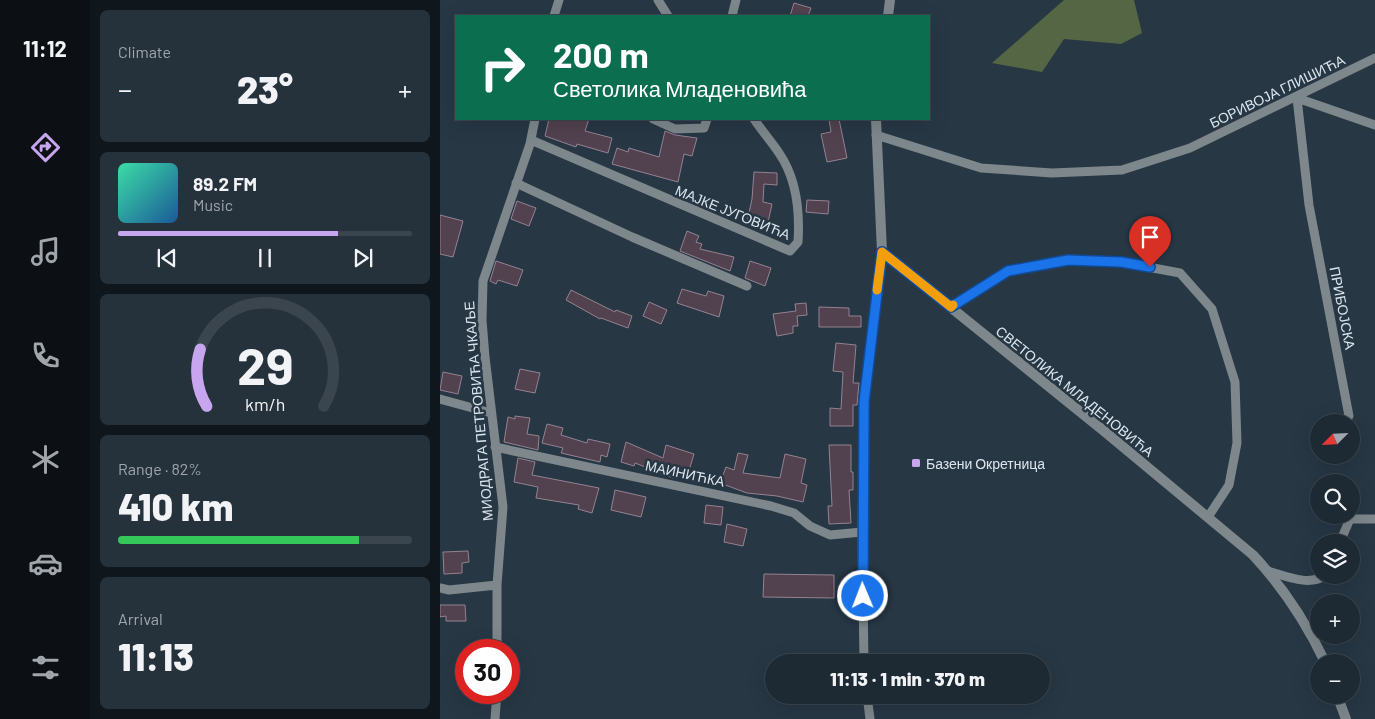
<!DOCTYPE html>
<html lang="en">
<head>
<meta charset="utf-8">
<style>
  body { margin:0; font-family:Barlow,sans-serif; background:#25313b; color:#f1f3f6; height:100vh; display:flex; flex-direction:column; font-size:19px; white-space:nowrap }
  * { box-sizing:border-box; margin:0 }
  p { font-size:16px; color:#a0a6ac }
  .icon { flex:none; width:28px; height:28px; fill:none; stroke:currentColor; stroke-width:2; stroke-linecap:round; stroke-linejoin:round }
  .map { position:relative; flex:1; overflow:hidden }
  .panel { display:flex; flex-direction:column; gap:10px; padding:10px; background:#10171c; width:350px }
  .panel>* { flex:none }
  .guide { position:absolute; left:15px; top:15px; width:475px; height:105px; border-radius:0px; box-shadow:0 5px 20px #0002,0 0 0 1px #3b454e; background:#0b6e4f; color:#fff; overflow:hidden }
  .needle { width:32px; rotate:246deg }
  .buttons { position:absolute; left:870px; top:414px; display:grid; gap:10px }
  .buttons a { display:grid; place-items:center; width:50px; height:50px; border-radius:50%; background:#1d2933; box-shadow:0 5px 20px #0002,0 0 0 1px #3b454e; font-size:25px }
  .speed { position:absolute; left:15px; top:639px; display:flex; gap:10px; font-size:25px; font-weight:700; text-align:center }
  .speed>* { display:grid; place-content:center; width:65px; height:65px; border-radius:50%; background:#1d2933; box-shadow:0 5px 20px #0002,0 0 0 1px #3b454e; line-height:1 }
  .speed .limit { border:8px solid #d22; background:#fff; color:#111 }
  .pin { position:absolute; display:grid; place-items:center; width:42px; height:42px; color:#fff; margin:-51px -21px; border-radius:50% 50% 50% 0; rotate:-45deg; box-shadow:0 0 5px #0007 }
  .pin .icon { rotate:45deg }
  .me { position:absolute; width:55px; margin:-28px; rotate:359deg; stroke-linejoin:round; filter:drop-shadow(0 0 4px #0008) }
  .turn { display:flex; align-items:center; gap:18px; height:105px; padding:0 15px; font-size:22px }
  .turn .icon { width:65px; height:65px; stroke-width:2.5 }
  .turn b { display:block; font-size:35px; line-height:42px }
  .big { font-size:38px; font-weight:800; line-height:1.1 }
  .panel .tile { flex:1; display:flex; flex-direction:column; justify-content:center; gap:8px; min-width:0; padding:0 18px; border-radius:8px; background:#25313b }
  .panel .dial { align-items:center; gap:0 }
  .dial svg { height:130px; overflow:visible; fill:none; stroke:#3b454e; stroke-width:7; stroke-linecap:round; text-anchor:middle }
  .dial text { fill:#f1f3f6; stroke:none }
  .song { display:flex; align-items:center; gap:15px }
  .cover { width:60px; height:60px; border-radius:8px; background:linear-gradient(135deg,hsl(160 70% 55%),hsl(210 70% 35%)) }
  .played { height:5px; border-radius:2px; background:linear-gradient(90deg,#c8a6ef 75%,#3b454e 75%) }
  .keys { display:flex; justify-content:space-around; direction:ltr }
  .heat { display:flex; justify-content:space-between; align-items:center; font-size:28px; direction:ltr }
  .charge { height:8px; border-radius:4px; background:linear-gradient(90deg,#34c759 82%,#3b454e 0) }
  .trip { position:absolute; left:325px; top:654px; width:285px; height:50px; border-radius:25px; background:#1d2933; box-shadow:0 5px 20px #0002,0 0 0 1px #3b454e; font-weight:800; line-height:50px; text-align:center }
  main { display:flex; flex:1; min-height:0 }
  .dock { display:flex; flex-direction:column; width:90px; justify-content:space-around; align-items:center; background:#0c1014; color:#a0a6ac }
  .dock .icon { width:35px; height:35px }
  .dock .selected { color:#c8a6ef }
  .dock b { font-size:22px; color:#f1f3f6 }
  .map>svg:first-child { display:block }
  .green { fill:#546643 }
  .building { fill:#52414f; stroke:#958291 }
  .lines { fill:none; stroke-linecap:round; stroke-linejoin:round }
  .minor { stroke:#7d878c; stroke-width:9 }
  .tertiary { stroke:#7d878c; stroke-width:10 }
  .route-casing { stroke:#114b97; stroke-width:12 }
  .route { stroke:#1a73e8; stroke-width:9 }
  .slow { stroke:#f59e0b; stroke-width:9 }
  .poi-dot { fill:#c8a6ef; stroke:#273744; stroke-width:2 }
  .labels { text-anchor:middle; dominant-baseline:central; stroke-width:5; stroke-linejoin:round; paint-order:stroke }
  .street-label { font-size:14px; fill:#dbe5ee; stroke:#273744 }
  .poi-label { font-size:14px; fill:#dbe5ee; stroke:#273744; text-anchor:start }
</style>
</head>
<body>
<main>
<nav class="dock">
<b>11:12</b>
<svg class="icon selected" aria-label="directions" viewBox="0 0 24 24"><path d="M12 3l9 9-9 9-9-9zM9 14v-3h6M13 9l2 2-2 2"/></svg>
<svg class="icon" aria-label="music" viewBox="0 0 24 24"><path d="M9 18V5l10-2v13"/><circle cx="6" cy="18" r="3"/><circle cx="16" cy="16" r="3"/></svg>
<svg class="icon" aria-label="phone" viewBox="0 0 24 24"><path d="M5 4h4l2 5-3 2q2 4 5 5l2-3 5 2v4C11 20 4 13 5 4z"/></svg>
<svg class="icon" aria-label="climate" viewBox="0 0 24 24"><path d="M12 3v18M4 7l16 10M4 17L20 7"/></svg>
<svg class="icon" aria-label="car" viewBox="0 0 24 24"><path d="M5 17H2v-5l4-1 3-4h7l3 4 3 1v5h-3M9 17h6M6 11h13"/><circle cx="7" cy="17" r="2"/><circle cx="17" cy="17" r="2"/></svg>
<svg class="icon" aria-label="filters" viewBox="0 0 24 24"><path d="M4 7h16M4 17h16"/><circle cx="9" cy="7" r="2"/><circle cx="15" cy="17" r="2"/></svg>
</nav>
<section class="panel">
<div class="tile"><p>Climate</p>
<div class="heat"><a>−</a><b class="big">23°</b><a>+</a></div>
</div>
<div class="tile">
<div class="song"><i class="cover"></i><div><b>89.2 FM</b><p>Music</p></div></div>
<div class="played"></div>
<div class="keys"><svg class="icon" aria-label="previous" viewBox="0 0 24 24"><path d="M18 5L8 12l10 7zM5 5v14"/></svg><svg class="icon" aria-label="pause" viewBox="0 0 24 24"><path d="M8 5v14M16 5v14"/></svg><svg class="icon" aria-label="next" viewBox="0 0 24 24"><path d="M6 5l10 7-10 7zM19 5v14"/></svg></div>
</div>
<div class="tile dial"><svg viewBox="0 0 100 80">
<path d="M14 69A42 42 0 1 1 86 69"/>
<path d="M14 69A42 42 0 0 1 10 34" stroke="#c8a6ef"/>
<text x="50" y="56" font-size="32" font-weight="700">29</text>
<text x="50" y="72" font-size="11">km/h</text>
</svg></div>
<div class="tile"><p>Range · 82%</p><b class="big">410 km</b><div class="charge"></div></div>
<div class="tile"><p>Arrival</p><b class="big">11:13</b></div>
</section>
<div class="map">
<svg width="935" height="719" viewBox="0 0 935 719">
  <rect width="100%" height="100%" fill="#273744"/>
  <!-- green -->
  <path class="green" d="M 624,0 L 694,0 L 702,33 L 681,44 L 624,39 L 602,72 L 552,63 Z"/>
  <!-- building -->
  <path class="building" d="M 354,3 L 371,8 L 368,16 L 350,16 Z
    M 109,119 L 149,119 L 145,131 L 172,138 L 168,153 L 137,144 L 136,147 L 105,136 Z
    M 389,119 L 399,119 L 407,158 L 387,162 L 381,134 L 391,132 Z
    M 225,131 L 235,135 L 257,138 L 252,156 L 244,154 L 238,182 L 172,164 L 177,148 L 188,152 L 189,148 L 219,157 Z
    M 314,172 L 337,173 L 337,185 L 324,184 L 323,202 L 332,204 L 327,227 L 307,222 L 312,199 Z
    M 367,200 L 389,201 L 388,214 L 366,212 Z
    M 77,201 L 96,208 L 89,226 L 71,219 Z
    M 0,215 L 23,221 L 13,257 L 0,254 Z
    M 247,231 L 259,236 L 256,242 L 262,244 L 260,249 L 294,257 L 290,271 L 240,251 Z
    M 56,261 L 83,270 L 77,286 L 58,280 L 56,284 L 50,281 Z
    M 310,261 L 331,268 L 325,286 L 305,278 Z
    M 242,289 L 266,296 L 268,291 L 284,296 L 279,317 L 237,303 Z
    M 131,290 L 175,312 L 176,310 L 192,316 L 188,328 L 161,318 L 160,319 L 126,300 Z
    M 209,302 L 227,310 L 221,324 L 203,316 Z
    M 366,303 L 367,315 L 357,316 L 358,326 L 353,326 L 353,333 L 337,336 L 333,314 L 356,311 L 355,304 Z
    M 379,307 L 409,308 L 409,316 L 421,316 L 421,327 L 379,327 Z
    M 396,343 L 416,345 L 413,383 L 419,383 L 417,405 L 413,405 L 413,426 L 390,426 L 390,408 L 401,409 L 403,372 L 393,371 Z
    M 80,369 L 100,373 L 95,393 L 75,389 Z
    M 3,372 L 22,376 L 18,394 L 0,390 Z
    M 75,416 L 90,418 L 87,434 L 99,436 L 98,450 L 64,442 L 68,417 L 75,419 Z
    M 107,424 L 123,428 L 121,435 L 147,443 L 148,439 L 170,444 L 167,457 L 161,455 L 160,462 L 121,453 L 123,448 L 102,443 Z
    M 186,442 L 223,458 L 226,445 L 254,454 L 248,474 L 236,470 L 233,478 L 195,463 L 194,466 L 181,462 Z
    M 389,445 L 411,445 L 411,472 L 413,472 L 413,490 L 409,490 L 411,523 L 389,524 L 388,506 L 392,506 Z
    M 298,453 L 308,455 L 303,473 L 340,478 L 345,454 L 366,459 L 361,483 L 367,485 L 363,502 L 337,496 L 307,493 L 280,483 L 286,467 L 294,470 Z
    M 78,458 L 95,462 L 92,475 L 159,488 L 152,513 L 138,509 L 139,505 L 96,498 L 98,487 L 74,482 Z
    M 175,490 L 206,497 L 201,517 L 171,510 Z
    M 266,505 L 283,507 L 281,525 L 264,523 Z
    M 287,524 L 307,529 L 303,546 L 284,542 Z
    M 28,551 L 29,562 L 22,563 L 22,573 L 4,574 L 3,552 Z
    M 324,574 L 394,575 L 394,598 L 323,597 Z
    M 0,605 L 25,605 L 26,621 L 6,621 L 6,616 L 0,617 Z"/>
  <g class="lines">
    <!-- minor -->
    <path class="minor" d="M 218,0 L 228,16
      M 114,16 L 119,0
      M 292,16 L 296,0
      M 213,119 L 235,129 L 264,128 L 267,119
      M 436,135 L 541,168 L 612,173 L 682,170 L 750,148 L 935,58
      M 91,140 L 350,251 L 358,242 C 360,211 357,179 339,153 C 331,141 322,131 314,119
      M 76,183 L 192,237 L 307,286
      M 511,307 L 567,271 L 628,260 L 681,262 L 740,273 L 772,309 L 795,382 L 797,443 L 789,485 L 768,517
      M 0,399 L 51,413
      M 909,416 L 869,205 L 857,98 L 935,125
      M 55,447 L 331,506 L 354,513 L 370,526 L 390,535 L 422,532
      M 900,542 L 910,519 L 935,519
      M 828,571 C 846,576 869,587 886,575
      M 0,588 L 9,590 L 57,585
      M 57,650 L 57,585 L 63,507 L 45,357 L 42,320 L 43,281 L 90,144 L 95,119
      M 424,662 L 422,532 L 424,402 L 442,252
      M 427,695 L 430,719
      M 55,719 L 57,692"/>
    <!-- tertiary -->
    <path class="tertiary" d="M 448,16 L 450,0
      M 436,119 L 442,252 L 664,431 L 813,555 C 842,586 867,624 885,662
      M 897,695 L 906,719"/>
  </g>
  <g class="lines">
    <!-- route casing -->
    <g class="route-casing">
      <path id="route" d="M 423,596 L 424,402 L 442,252 L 511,307 L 568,271 L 628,260 L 681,262 L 710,267"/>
    </g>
    <!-- route -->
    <use href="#route" class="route"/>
    <!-- slow -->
    <path class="slow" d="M 437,290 L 442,252 L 511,307 L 513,305"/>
  </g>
  <!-- markers -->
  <rect class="poi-dot" x="471" y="458" width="10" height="10" rx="2.5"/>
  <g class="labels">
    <!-- street labels -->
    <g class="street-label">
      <text transform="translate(837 91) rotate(-26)">БОРИВОЈА ГЛИШИЋА</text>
      <text transform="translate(293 212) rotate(22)">МАЈКЕ ЈУГОВИЋА</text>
      <text transform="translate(903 308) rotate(79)">ПРИБОЈСКА</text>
      <text transform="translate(635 391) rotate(39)">СВЕТОЛИКА МЛАДЕНОВИЋА</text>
      <text transform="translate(38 411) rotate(-95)">МИОДРАГА ПЕТРОВИЋА ЧКАЉЕ</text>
      <text transform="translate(245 473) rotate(12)">МАИНИЋКА</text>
    </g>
    <!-- poi labels -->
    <g class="poi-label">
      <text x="486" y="463">Базени Окретница</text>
    </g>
  </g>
</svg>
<div class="buttons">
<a><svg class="needle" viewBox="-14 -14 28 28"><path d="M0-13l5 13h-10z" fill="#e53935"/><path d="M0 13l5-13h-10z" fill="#a0a6ac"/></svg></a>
<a><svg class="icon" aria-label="search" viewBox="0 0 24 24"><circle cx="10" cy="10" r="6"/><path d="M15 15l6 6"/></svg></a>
<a><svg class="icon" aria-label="layers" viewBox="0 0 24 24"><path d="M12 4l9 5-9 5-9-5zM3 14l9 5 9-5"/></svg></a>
<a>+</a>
<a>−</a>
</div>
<div class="speed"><div class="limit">30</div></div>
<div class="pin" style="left:710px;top:267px;background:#d93025"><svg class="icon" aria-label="arrive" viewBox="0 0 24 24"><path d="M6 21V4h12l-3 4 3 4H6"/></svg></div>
<svg class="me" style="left:423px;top:596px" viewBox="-20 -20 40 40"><circle r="17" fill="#1a73e8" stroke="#fff" stroke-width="3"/><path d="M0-11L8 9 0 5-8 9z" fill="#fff"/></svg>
<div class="trip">11:13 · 1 min · 370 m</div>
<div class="guide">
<div class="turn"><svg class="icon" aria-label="right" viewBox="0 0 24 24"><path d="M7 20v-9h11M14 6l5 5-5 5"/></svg><div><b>200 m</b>Светолика Младеновића</div></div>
</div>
</div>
</main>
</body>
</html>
